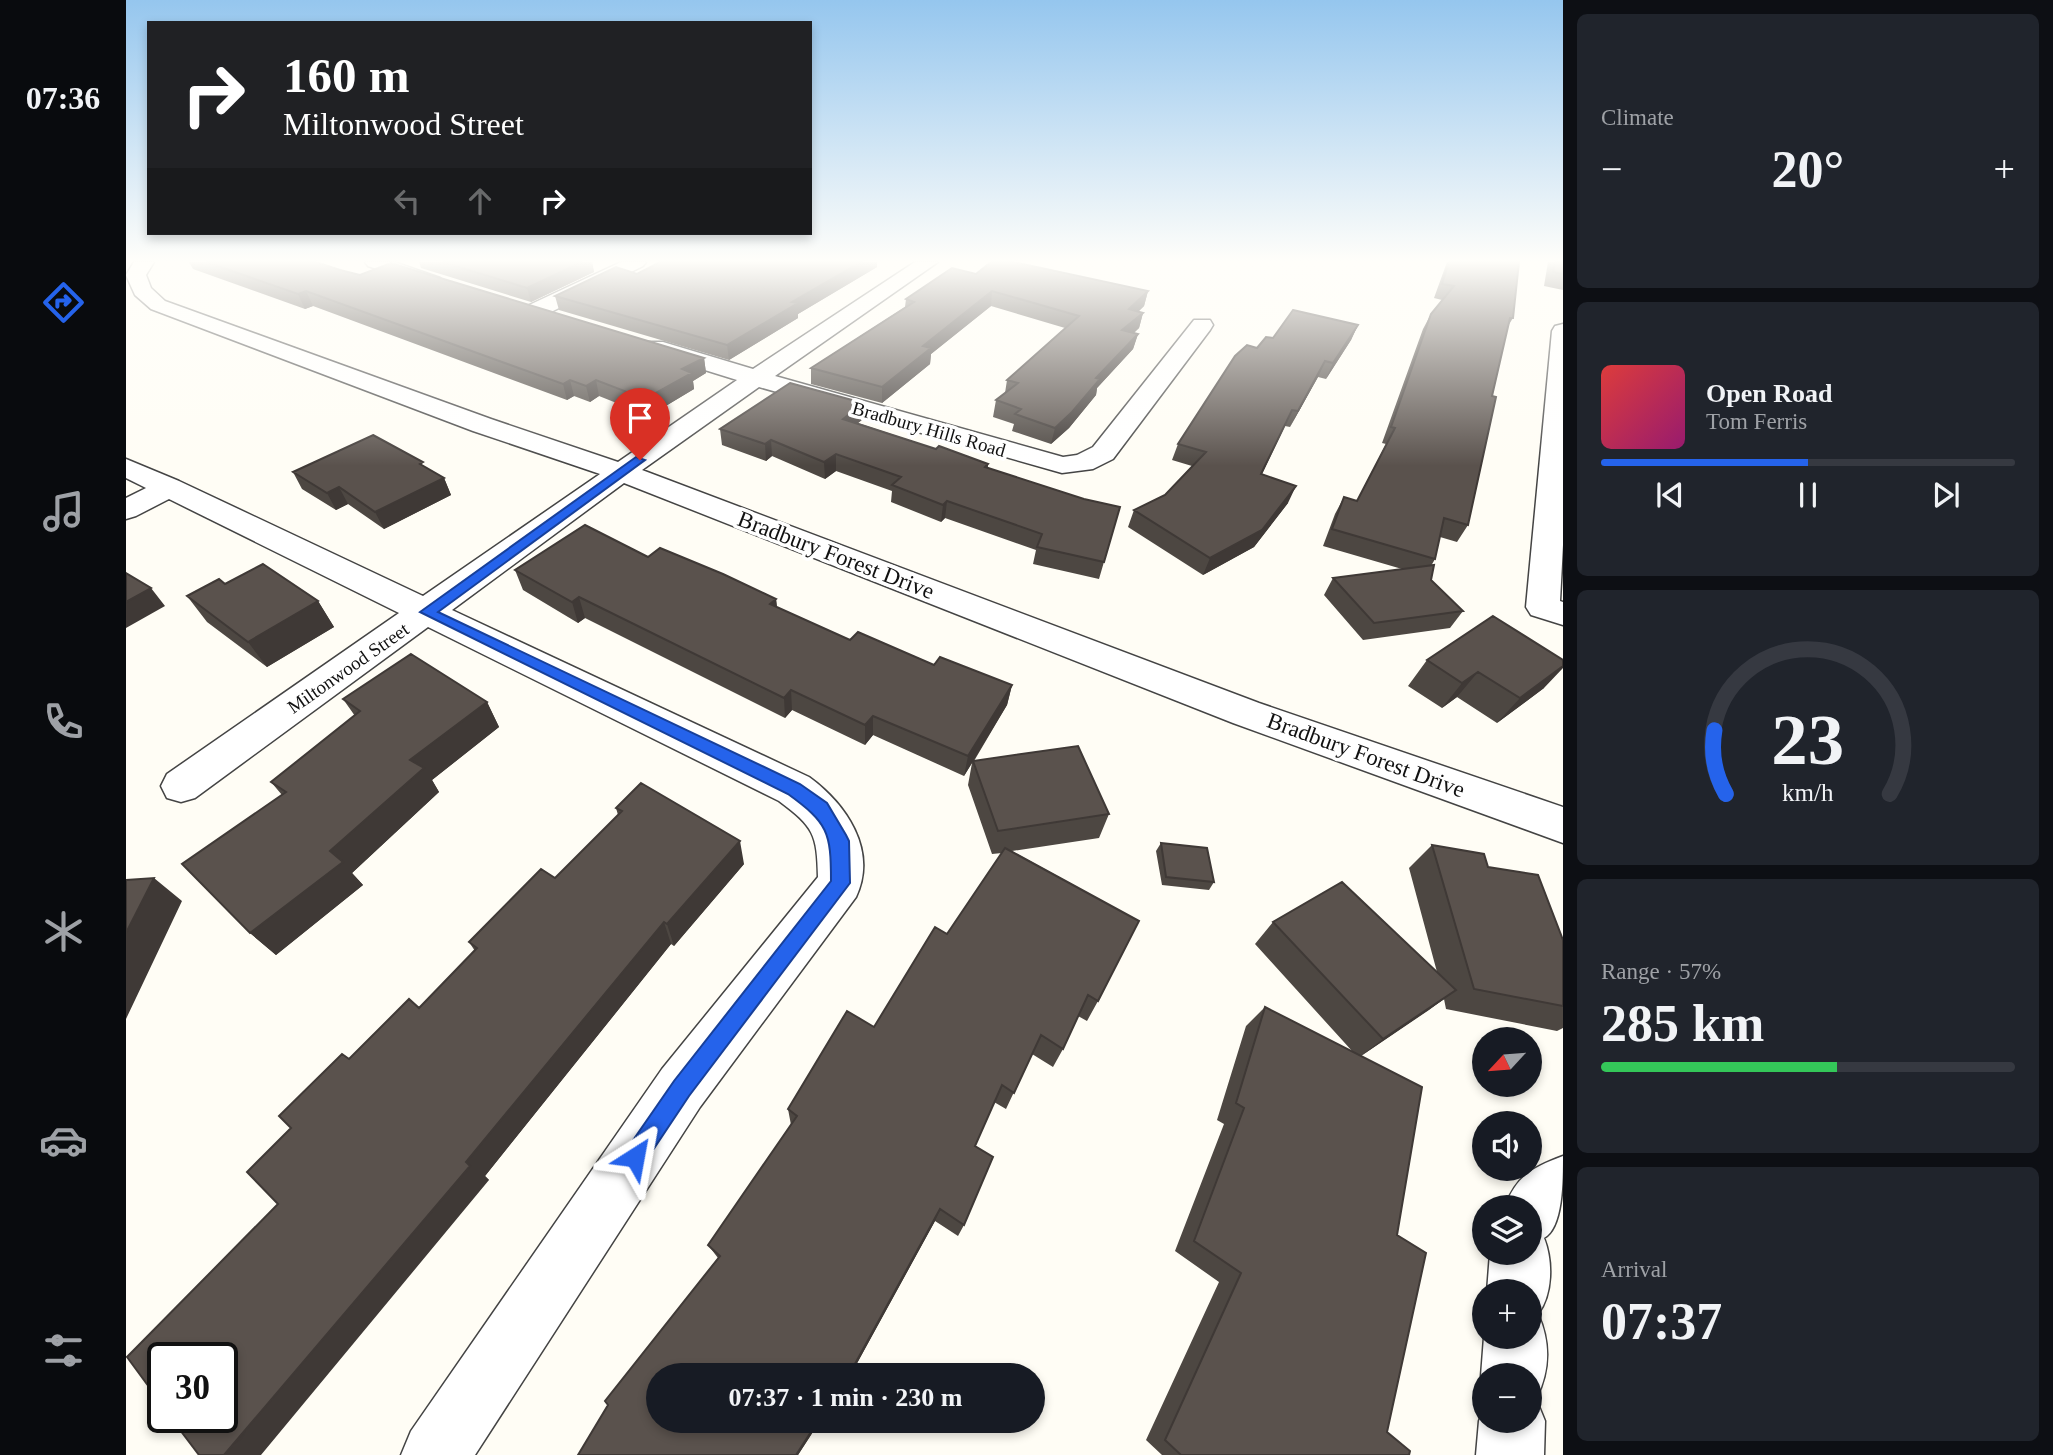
<!DOCTYPE html>
<html lang="en">
<head>
<meta charset="utf-8">
<style>
  body { margin:0; font-family:"Times New Roman",serif; background:#20242c; color:#f1f3f6; height:100vh; display:flex; flex-direction:column; font-size:26px; white-space:nowrap }
  * { box-sizing:border-box; margin:0 }
  p { font-size:23px; color:#9ea1a6 }
  .icon { flex:none; width:38px; height:38px; fill:none; stroke:currentColor; stroke-width:2; stroke-linecap:round; stroke-linejoin:round }
  .map { position:relative; flex:1; overflow:hidden }
  .sheet { display:flex; flex-direction:column; gap:14px; padding:14px; background:#0d0f14; width:490px }
  .sheet>* { flex:none }
  .top-card { position:absolute; left:21px; top:21px; width:665px; height:214px; border-radius:0px; box-shadow:0 4px 10px #0003; background:#202124; color:#fff; overflow:hidden }
  .needle { width:46px; rotate:244deg }
  .tools { position:absolute; left:1346px; top:1027px; display:grid; gap:14px }
  .tools a { display:grid; place-items:center; width:70px; height:70px; border-radius:50%; background:#171b24; box-shadow:0 4px 10px #0003; font-size:35px }
  .speed { position:absolute; left:21px; top:1342px; display:flex; gap:14px; font-size:35px; font-weight:700; text-align:center }
  .speed>* { display:grid; place-content:center; width:91px; height:91px; border-radius:50%; background:#171b24; box-shadow:0 4px 10px #0003; line-height:1 }
  .speed .limit { border:4px solid #111; border-radius:10px; background:#fff; color:#111 }
  .pin { position:absolute; display:grid; place-items:center; width:60px; height:60px; color:#fff; margin:-72px -30px; border-radius:50% 50% 50% 0; rotate:-45deg; box-shadow:0 0 7px #0007 }
  .pin .icon { rotate:45deg }
  .me { position:absolute; width:77px; margin:-38px; rotate:34deg; stroke-linejoin:round; filter:drop-shadow(0 0 5px #0008) }
  .turn { display:flex; align-items:center; gap:24px; height:147px; padding:0 21px; font-size:32px }
  .turn .icon { width:91px; height:91px; stroke-width:2.5 }
  .turn b { display:block; font-size:49px; line-height:60px }
  .lanes { display:flex; align-items:center; height:66px; padding:0 21px; background:#0003; justify-content:center; gap:35px; direction:ltr }
  .lanes .off { opacity:.35 }
  .big { font-size:52px; font-weight:600; line-height:1.1 }
  .sheet .tile { flex:1; display:flex; flex-direction:column; justify-content:center; gap:10px; min-width:0; padding:0 24px; border-radius:10px; background:#20242c }
  .sheet .dial { align-items:center; gap:0 }
  .dial svg { height:182px; overflow:visible; fill:none; stroke:#363941; stroke-width:7; stroke-linecap:round; text-anchor:middle }
  .dial text { fill:#f1f3f6; stroke:none }
  .song { display:flex; align-items:center; gap:21px }
  .cover { width:84px; height:84px; border-radius:10px; background:linear-gradient(135deg,hsl(0 70% 55%),hsl(320 70% 35%)) }
  .played { height:7px; border-radius:4px; background:linear-gradient(90deg,#2563eb 50%,#363941 50%) }
  .keys { display:flex; justify-content:space-around; direction:ltr }
  .heat { display:flex; justify-content:space-between; align-items:center; font-size:38px; direction:ltr }
  .charge { height:10px; border-radius:5px; background:linear-gradient(90deg,#34c759 57%,#363941 0) }
  .trip { position:absolute; left:520px; top:1363px; width:399px; height:70px; border-radius:35px; background:#171b24; box-shadow:0 4px 10px #0003; font-weight:600; line-height:70px; text-align:center }
  main { display:flex; flex:1; min-height:0 }
  .menu { display:flex; flex-direction:column; width:126px; justify-content:space-around; align-items:center; background:#090b0e; color:#9ea1a6 }
  .menu .icon { width:49px; height:49px }
  .menu .current { color:#2563eb }
  .menu b { font-size:32px; color:#f1f3f6 }
  .map>svg:first-child { display:block }
  .lines { fill:none; stroke-linecap:round; stroke-linejoin:round }
  .minor-casing { stroke:#444; stroke-width:3 }
  .minor { fill:#fff; fill-rule:evenodd }
  .wall { fill:#4d4742 }
  .shaded-wall { fill:#3f3936 }
  .building { fill:#5a524d; stroke:#3f3936; stroke-width:2 }
  .route { fill:#2563eb; stroke:#184099; stroke-width:2 }
  .labels { text-anchor:middle; dominant-baseline:central; stroke-width:7; stroke-linejoin:round; paint-order:stroke }
  .far-street-label { font-size:19px; fill:#111; stroke:#fff }
  .street-label { font-size:23px; fill:#111; stroke:#fff }
</style>
</head>
<body>
<main>
<nav class="menu">
<b>07:36</b>
<svg class="icon current" aria-label="directions" viewBox="0 0 24 24"><path d="M12 3l9 9-9 9-9-9zM9 14v-3h6M13 9l2 2-2 2"/></svg>
<svg class="icon" aria-label="music" viewBox="0 0 24 24"><path d="M9 18V5l10-2v13"/><circle cx="6" cy="18" r="3"/><circle cx="16" cy="16" r="3"/></svg>
<svg class="icon" aria-label="phone" viewBox="0 0 24 24"><path d="M5 4h4l2 5-3 2q2 4 5 5l2-3 5 2v4C11 20 4 13 5 4z"/></svg>
<svg class="icon" aria-label="climate" viewBox="0 0 24 24"><path d="M12 3v18M4 7l16 10M4 17L20 7"/></svg>
<svg class="icon" aria-label="car" viewBox="0 0 24 24"><path d="M5 17H2v-5l4-1 3-4h7l3 4 3 1v5h-3M9 17h6M6 11h13"/><circle cx="7" cy="17" r="2"/><circle cx="17" cy="17" r="2"/></svg>
<svg class="icon" aria-label="filters" viewBox="0 0 24 24"><path d="M4 7h16M4 17h16"/><circle cx="9" cy="7" r="2"/><circle cx="15" cy="17" r="2"/></svg>
</nav>
<div class="map">
<svg width="1437" height="1455" viewBox="0 0 1437 1455">
  <rect width="100%" height="100%" fill="#fffdf5"/>
  <g class="lines">
    <!-- minor casing -->
    <g class="minor-casing">
      <path id="minor" d="M 8,262 L 28,262 L 20,275 L 25,288 L 39,301 L 365,419 L 492,462 L 611,380 L 521,352 L 518,347 L 521,342 L 537,342 L 627,369 L 789,262 L 812,262 L 649,376 L 937,457 L 951,455 L 967,447 L 1068,320 L 1084,320 L 1087,325 L 1084,330 L 987,459 L 967,469 L 936,473 L 633,387 L 516,470 L 1133,703 L 1437,807 L 1437,843 L 1107,723 L 498,483 L 326,610 L 683,777 C 720,804 752,850 730,897 L 574,1107 L 349,1455 L 275,1455 L 285,1431 L 536,1069 L 692,877 C 691,834 688,827 653,801 L 302,627 L 69,798 L 55,802 L 41,798 L 35,786 L 41,774 L 273,613 L 43,499 L 10,516 L 0,519 L 0,498 L 20,488 L 0,478 L 0,459 L 53,481 L 297,596 L 474,474 L 347,431 L 25,309 L 9,295 L 0,275 Z
        M 239,262 L 268,262 L 314,278 L 317,282 L 314,286 L 300,286 L 242,266 Z
        M 495,262 L 520,262 L 517,266 L 415,317 L 399,317 L 396,312 L 399,307 Z
        M 1437,324 L 1437,545 L 1434,601 L 1437,602 L 1437,625 L 1405,615 L 1400,607 L 1426,331 L 1429,326 Z
        M 1437,1156 C 1437,1181 1437,1228 1418,1238 C 1427,1261 1427,1294 1412,1314 C 1425,1343 1424,1371 1410,1399 L 1419,1421 L 1418,1455 L 1350,1455 L 1353,1421 L 1358,1408 L 1358,1421 L 1404,1421 L 1404,1376 L 1358,1376 L 1358,1382 L 1355,1376 L 1358,1337 L 1404,1337 L 1404,1292 L 1361,1292 L 1364,1253 L 1404,1253 L 1404,1208 L 1378,1208 C 1391,1176 1405,1168 1437,1156 Z"/>
    </g>
    <!-- minor -->
    <use href="#minor" class="minor"/>
  </g>
  <!-- wall -->
  <path class="wall" d="M 63,262 L 190,262 L 214,270 L 578,358 L 580,373 L 567,381 L 568,389 L 523,416 L 473,396 L 464,402 L 448,396 L 441,400 L 187,306 L 179,309 L 67,269 Z
    M 293,262 L 466,262 L 468,272 L 405,302 L 295,268 Z
    M 1321,262 L 1393,262 L 1387,318 L 1382,326 L 1366,396 L 1342,525 L 1331,542 L 1314,537 L 1309,559 L 1305,566 L 1305,580 L 1337,611 L 1324,628 L 1237,640 L 1198,595 L 1207,578 L 1276,569 L 1197,546 L 1209,514 L 1218,497 L 1231,501 L 1260,444 L 1256,443 L 1297,329 L 1305,314 L 1316,300 L 1308,298 Z
    M 1422,262 L 1437,262 L 1437,290 L 1418,286 Z
    M 751,267 L 672,314 L 672,318 L 603,360 L 433,310 L 429,296 L 511,274 Z
    M 850,274 L 1022,291 L 1018,306 L 1012,312 L 1017,313 L 1013,328 L 1008,333 L 1012,334 L 1007,349 L 971,388 L 970,395 L 943,428 L 925,444 L 886,431 L 888,424 L 867,417 L 870,400 L 879,393 L 881,380 L 939,328 L 865,306 L 805,354 L 804,364 L 756,403 L 685,384 L 685,368 L 779,307 L 780,299 Z
    M 1232,325 L 1225,340 L 1200,379 L 1192,377 L 1164,427 L 1159,426 L 1136,474 L 1162,503 L 1128,547 L 1077,575 L 1002,527 L 1008,510 L 1039,495 L 1066,466 L 1046,460 L 1052,444 L 1131,348 L 1147,338 Z
    M 737,419 L 732,423 L 810,449 L 862,464 L 862,468 L 958,499 L 994,507 L 973,579 L 907,564 L 910,550 L 819,518 L 815,522 L 765,502 L 766,491 L 710,471 L 699,479 L 646,456 L 640,461 L 596,445 L 594,429 Z
    M 299,467 L 318,478 L 325,495 L 258,529 L 222,504 L 210,510 L 176,489 L 167,472 Z
    M 459,525 L 522,557 L 534,548 L 597,574 L 650,599 L 651,607 L 724,640 L 732,632 L 808,665 L 814,657 L 886,685 L 881,705 L 848,761 L 952,746 L 983,814 L 973,838 L 886,851 L 1013,921 L 972,1001 L 961,1021 L 952,1016 L 937,1049 L 927,1067 L 906,1054 L 880,1109 L 868,1102 L 849,1146 L 867,1157 L 838,1225 L 832,1236 L 809,1221 L 724,1376 L 532,1376 L 532,1421 L 694,1421 L 672,1455 L 452,1455 L 482,1405 L 479,1401 L 592,1258 L 582,1245 L 665,1125 L 662,1109 L 721,1011 L 748,1027 L 809,927 L 821,934 L 876,853 L 866,854 L 842,785 L 846,763 L 838,776 L 747,735 L 739,745 L 666,710 L 659,718 L 459,618 L 452,623 L 397,590 L 389,570 Z
    M 99,584 L 192,601 L 208,627 L 141,667 L 81,622 L 61,596 Z
    M 1301,660 L 1418,688 L 1371,723 L 1331,697 L 1316,708 L 1282,686 Z
    M 217,699 L 361,702 L 373,727 L 306,780 L 313,792 L 226,873 L 237,885 L 150,955 L 124,933 L 156,795 L 145,782 L 229,716 Z
    M 490,808 L 618,864 L 548,946 L 545,944 L 359,1176 L 363,1180 L 152,1204 L 165,1128 L 216,1054 L 223,1059 L 293,1008 L 349,951 L 343,942 L 429,878 L 492,815 Z
    M 1035,843 L 1088,882 L 1083,890 L 1036,885 L 1030,851 Z
    M 1306,845 L 1362,867 L 1437,940 L 1437,1028 L 1431,1031 L 1320,1009 L 1318,999 L 1235,1056 L 1271,1235 L 1261,1432 L 1283,1455 L 1036,1455 L 1020,1440 L 1093,1282 L 1049,1251 L 1098,1124 L 1091,1120 L 1120,1026 L 1139,1007 L 1227,1052 L 1129,944 L 1147,922 L 1311,972 L 1283,868 Z"/>
  <!-- shaded-wall -->
  <path class="shaded-wall" d="M 456,262 L 466,262 L 468,272 L 405,302 L 401,288 Z
    M 735,262 L 751,262 L 751,267 L 672,314 L 672,318 L 603,360 L 601,345 L 666,302 Z
    M 180,291 L 187,306 L 179,309 L 172,294 Z
    M 866,291 L 865,306 L 805,354 L 804,364 L 756,403 L 756,387 L 797,346 Z
    M 1022,291 L 1018,306 L 999,324 L 1003,309 Z
    M 1017,313 L 1013,328 L 992,345 L 996,330 Z
    M 1232,325 L 1225,340 L 1200,379 L 1207,363 Z
    M 1012,334 L 1007,349 L 971,388 L 970,395 L 943,428 L 925,444 L 929,428 L 970,378 Z
    M 578,358 L 580,373 L 567,381 L 568,389 L 523,416 L 519,399 L 556,369 Z
    M 1199,361 L 1192,377 L 1164,427 L 1172,411 Z
    M 444,380 L 448,396 L 441,400 L 437,384 Z
    M 470,380 L 473,396 L 464,402 L 460,386 Z
    M 737,403 L 737,419 L 717,435 L 717,419 Z
    M 645,440 L 646,456 L 640,461 L 639,444 Z
    M 710,454 L 710,471 L 699,479 L 698,462 Z
    M 318,478 L 325,495 L 258,529 L 249,512 Z
    M 1170,486 L 1162,503 L 1128,547 L 1077,575 L 1084,558 Z
    M 213,487 L 222,504 L 210,510 L 201,493 Z
    M 821,501 L 819,518 L 815,522 L 817,505 Z
    M 25,588 L 39,606 L 0,628 L 0,602 Z
    M 453,597 L 459,618 L 452,623 L 446,602 Z
    M 650,599 L 652,619 L 644,604 Z
    M 192,601 L 208,627 L 141,667 L 122,642 Z
    M 1437,666 L 1437,668 L 1418,688 L 1371,723 L 1394,698 Z
    M 1352,672 L 1331,697 L 1316,708 L 1336,683 Z
    M 886,685 L 881,705 L 838,776 L 842,756 Z
    M 665,690 L 666,710 L 659,718 L 658,698 Z
    M 361,702 L 373,727 L 306,780 L 313,792 L 226,873 L 237,885 L 150,955 L 124,933 L 204,851 L 284,760 Z
    M 747,716 L 747,735 L 739,745 L 739,725 Z
    M 614,841 L 618,864 L 548,946 L 541,924 Z
    M 28,878 L 56,901 L 0,1019 L 0,933 Z
    M 538,922 L 545,944 L 359,1176 L 363,1180 L 135,1455 L 98,1455 Z
    M 1330,990 L 1303,1010 L 1232,1058 L 1257,1039 Z
    M 814,1209 L 809,1221 L 729,1367 L 724,1376 L 721,1376 Z
    M 692,1421 L 694,1421 L 672,1455 L 670,1455 Z"/>
  <!-- building -->
  <path class="building" d="M 80,262 L 190,262 L 214,270 L 234,275 L 265,263 L 578,358 L 556,369 L 566,373 L 519,399 L 470,380 L 460,386 L 444,380 L 437,384 L 180,291 L 172,294 Z
    M 317,262 L 456,262 L 401,288 Z
    M 534,262 L 735,262 L 666,302 L 672,303 L 601,345 L 429,296 L 490,267 L 511,274 Z
    M 865,262 L 888,262 L 1022,291 L 1003,309 L 1017,313 L 996,330 L 1012,334 L 970,378 L 974,379 L 946,412 L 929,428 L 889,414 L 895,409 L 870,400 L 892,383 L 881,380 L 953,316 L 866,291 L 797,346 L 805,348 L 756,387 L 685,368 L 788,302 L 780,299 L 826,268 L 850,274 Z
    M 1323,262 L 1393,262 L 1387,318 L 1384,318 L 1366,396 L 1370,397 L 1342,525 L 1318,518 L 1309,559 L 1206,529 L 1218,497 L 1231,501 L 1269,428 L 1265,427 L 1305,314 L 1328,286 L 1316,284 Z
    M 1429,262 L 1437,262 L 1437,274 L 1427,272 Z
    M 1167,310 L 1232,325 L 1207,363 L 1199,361 L 1172,411 L 1166,410 L 1135,474 L 1170,486 L 1136,530 L 1084,558 L 1008,510 L 1039,495 L 1080,452 L 1052,444 L 1109,356 L 1121,345 L 1131,348 L 1140,337 L 1147,338 Z
    M 664,383 L 737,403 L 717,419 L 810,449 L 813,446 L 862,464 L 859,467 L 958,499 L 994,507 L 978,562 L 911,547 L 916,534 L 821,501 L 817,505 L 766,485 L 775,477 L 710,454 L 698,462 L 645,440 L 639,444 L 594,429 Z
    M 247,435 L 297,462 L 294,464 L 318,478 L 249,512 L 213,487 L 201,493 L 167,472 Z
    M 459,525 L 522,557 L 534,548 L 597,574 L 650,599 L 644,604 L 724,640 L 732,632 L 808,665 L 814,657 L 886,685 L 842,756 L 747,716 L 739,725 L 665,690 L 658,698 L 453,597 L 446,602 L 389,570 Z
    M 137,564 L 192,601 L 122,642 L 61,596 L 93,579 L 99,584 Z
    M 1308,565 L 1305,580 L 1337,611 L 1248,623 L 1207,578 Z
    M 0,573 L 25,588 L 0,602 Z
    M 1367,616 L 1437,660 L 1437,666 L 1394,698 L 1352,672 L 1336,683 L 1301,660 Z
    M 285,654 L 361,702 L 284,760 L 298,768 L 204,851 L 217,862 L 124,933 L 56,864 L 160,792 L 145,782 L 234,711 L 217,699 Z
    M 952,746 L 983,814 L 872,831 L 847,761 Z
    M 515,783 L 614,841 L 541,924 L 538,922 L 340,1162 L 344,1166 L 98,1455 L 73,1455 L 45,1418 L 96,1418 L 96,1358 L 37,1358 L 37,1406 L 1,1357 L 152,1204 L 121,1172 L 165,1128 L 153,1116 L 216,1054 L 223,1059 L 283,999 L 293,1008 L 351,948 L 343,942 L 415,869 L 429,878 L 496,811 L 490,808 Z
    M 1035,843 L 1081,848 L 1088,882 L 1040,877 Z
    M 1306,845 L 1358,854 L 1362,867 L 1412,875 L 1437,940 L 1437,1006 L 1348,989 Z
    M 879,848 L 1013,921 L 972,1001 L 962,995 L 937,1049 L 915,1035 L 888,1093 L 876,1085 L 849,1146 L 867,1157 L 838,1225 L 814,1209 L 730,1362 L 721,1376 L 532,1376 L 532,1421 L 692,1421 L 670,1455 L 452,1455 L 482,1405 L 479,1401 L 594,1256 L 582,1245 L 671,1116 L 662,1109 L 721,1011 L 748,1027 L 809,927 L 821,934 Z
    M 28,878 L 0,933 L 0,880 Z
    M 1216,882 L 1330,990 L 1257,1039 L 1147,922 Z
    M 1139,1007 L 1296,1087 L 1271,1235 L 1300,1253 L 1261,1432 L 1284,1451 L 1283,1455 L 1055,1455 L 1039,1440 L 1115,1273 L 1068,1241 L 1118,1108 L 1110,1103 Z"/>
  <!-- sky -->
  <linearGradient id="sky" x2="0" y2="1"><stop stop-color="#95c6ee"/><stop offset="0.56" stop-color="#fffefa"/><stop offset="1" stop-color="#fffefa" stop-opacity="0"/></linearGradient>
  <rect width="1437" height="466" fill="url(#sky)"/>
  <!-- route -->
  <path class="route" d="M 510,457 L 519,460 L 312,612 L 674,784 L 701,803 L 720,835 L 723,841 L 724,883 L 563,1096 L 517,1165 L 509,1169 L 501,1165 L 498,1157 L 501,1149 L 548,1081 L 705,881 C 705,832 702,823 662,794 L 294,612 Z"/>
  <g class="labels">
    <!-- far-street labels -->
    <g class="far-street-label">
      <text transform="translate(803 429) rotate(16)">Bradbury Hills Road</text>
      <text transform="translate(222 668) rotate(-35)">Miltonwood Street</text>
    </g>
    <!-- street labels -->
    <g class="street-label">
      <text transform="translate(710 555) rotate(21)">Bradbury Forest Drive</text>
      <text transform="translate(1240 755) rotate(20)">Bradbury Forest Drive</text>
    </g>
  </g>
</svg>
<div class="tools">
<a><svg class="needle" viewBox="-14 -14 28 28"><path d="M0-13l5 13h-10z" fill="#e53935"/><path d="M0 13l5-13h-10z" fill="#9ea1a6"/></svg></a>
<a><svg class="icon" aria-label="sound" viewBox="0 0 24 24"><path d="M4 9h4l5-4v14l-5-4H4zM17 9q2 3 0 6"/></svg></a>
<a><svg class="icon" aria-label="layers" viewBox="0 0 24 24"><path d="M12 4l9 5-9 5-9-5zM3 14l9 5 9-5"/></svg></a>
<a>+</a>
<a>−</a>
</div>
<div class="speed"><div class="limit">30</div></div>
<div class="pin" style="left:514px;top:460px;background:#d93025"><svg class="icon" aria-label="arrive" viewBox="0 0 24 24"><path d="M6 21V4h12l-3 4 3 4H6"/></svg></div>
<svg class="me" style="left:509px;top:1157px" viewBox="-20 -20 40 40"><path d="M0-17L14 15 0 8-14 15z" fill="#2563eb" stroke="#fff" stroke-width="4"/></svg>
<div class="trip">07:37 · 1 min · 230 m</div>
<div class="top-card">
<div class="turn"><svg class="icon" aria-label="right" viewBox="0 0 24 24"><path d="M7 20v-9h11M14 6l5 5-5 5"/></svg><div><b>160 m</b>Miltonwood Street</div></div>
<div class="lanes"><svg class="icon off" aria-label="left" viewBox="0 0 24 24"><path d="M17 20v-9H6M10 6l-5 5 5 5"/></svg><svg class="icon off" aria-label="ahead" viewBox="0 0 24 24"><path d="M12 20V5M6 11l6-6 6 6"/></svg><svg class="icon" aria-label="right" viewBox="0 0 24 24"><path d="M7 20v-9h11M14 6l5 5-5 5"/></svg></div>
</div>
</div>
<section class="sheet">
<div class="tile"><p>Climate</p>
<div class="heat"><a>−</a><b class="big">20°</b><a>+</a></div>
</div>
<div class="tile">
<div class="song"><i class="cover"></i><div><b>Open Road</b><p>Tom Ferris</p></div></div>
<div class="played"></div>
<div class="keys"><svg class="icon" aria-label="previous" viewBox="0 0 24 24"><path d="M18 5L8 12l10 7zM5 5v14"/></svg><svg class="icon" aria-label="pause" viewBox="0 0 24 24"><path d="M8 5v14M16 5v14"/></svg><svg class="icon" aria-label="next" viewBox="0 0 24 24"><path d="M6 5l10 7-10 7zM19 5v14"/></svg></div>
</div>
<div class="tile dial"><svg viewBox="0 0 100 80">
<path d="M14 69A42 42 0 1 1 86 69"/>
<path d="M14 69A42 42 0 0 1 9 41" stroke="#2563eb"/>
<text x="50" y="56" font-size="32" font-weight="700">23</text>
<text x="50" y="72" font-size="11">km/h</text>
</svg></div>
<div class="tile"><p>Range · 57%</p><b class="big">285 km</b><div class="charge"></div></div>
<div class="tile"><p>Arrival</p><b class="big">07:37</b></div>
</section>
</main>
</body>
</html>
